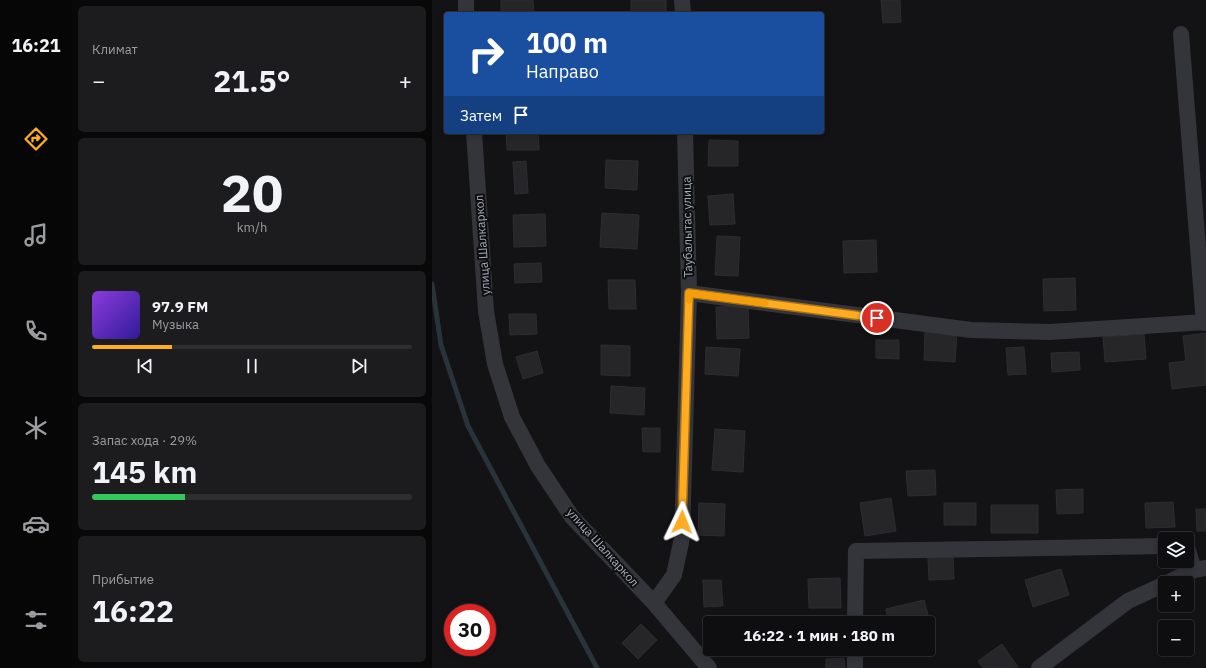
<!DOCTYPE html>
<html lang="ru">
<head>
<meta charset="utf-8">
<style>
  body { margin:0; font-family:"IBM Plex Sans",sans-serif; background:#1c1c1e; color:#f1f3f6; height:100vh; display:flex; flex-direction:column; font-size:15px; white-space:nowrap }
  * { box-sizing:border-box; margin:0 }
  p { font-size:13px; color:#9b9c9f }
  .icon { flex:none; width:22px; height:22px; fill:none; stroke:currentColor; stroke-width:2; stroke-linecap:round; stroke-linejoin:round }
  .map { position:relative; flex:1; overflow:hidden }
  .side { display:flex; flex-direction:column; gap:6px; padding:6px; background:#080809; width:360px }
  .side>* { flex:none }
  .guide { position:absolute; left:12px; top:12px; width:380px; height:122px; border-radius:4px; box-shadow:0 2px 6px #0003,0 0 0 1px #2e2e30; background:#1a4fa0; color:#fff; overflow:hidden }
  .controls { position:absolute; left:726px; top:532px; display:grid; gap:8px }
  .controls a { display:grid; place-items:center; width:36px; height:36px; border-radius:4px; background:#0e0e10; box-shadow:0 2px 6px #0003,0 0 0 1px #2e2e30; font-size:20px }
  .speed { position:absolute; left:12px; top:604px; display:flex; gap:8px; font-size:20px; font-weight:700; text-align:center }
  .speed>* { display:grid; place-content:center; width:52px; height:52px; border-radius:50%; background:#0e0e10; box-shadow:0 2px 6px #0003,0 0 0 1px #2e2e30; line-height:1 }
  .speed .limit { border:6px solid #d22; background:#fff; color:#111 }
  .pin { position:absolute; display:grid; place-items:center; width:34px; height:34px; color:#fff; margin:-17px; border:2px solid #fff; border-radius:50%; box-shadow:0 1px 4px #0007 }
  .me { position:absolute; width:44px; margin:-22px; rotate:2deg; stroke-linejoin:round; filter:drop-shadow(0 0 3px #0008) }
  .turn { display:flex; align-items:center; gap:14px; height:84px; padding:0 16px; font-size:18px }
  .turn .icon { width:52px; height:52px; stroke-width:2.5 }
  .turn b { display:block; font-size:28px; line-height:34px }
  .then { display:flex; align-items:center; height:38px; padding:0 16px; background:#0003; gap:8px; font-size:15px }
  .big { font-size:30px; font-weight:700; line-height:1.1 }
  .side .card { flex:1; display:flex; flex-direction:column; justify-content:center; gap:6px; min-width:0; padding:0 14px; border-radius:6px; background:#1c1c1e }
  .side .dial { align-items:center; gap:0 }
  .dial b { font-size:52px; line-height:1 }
  .song { display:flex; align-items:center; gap:12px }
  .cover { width:48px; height:48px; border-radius:6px; background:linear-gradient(135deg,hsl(270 70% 55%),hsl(250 70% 35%)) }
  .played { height:4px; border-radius:2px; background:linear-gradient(90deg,#ffac22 25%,#2e2e30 25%) }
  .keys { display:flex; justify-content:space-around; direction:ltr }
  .heat { display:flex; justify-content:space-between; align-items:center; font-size:22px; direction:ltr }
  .charge { height:6px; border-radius:3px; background:linear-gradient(90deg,#34c759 29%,#2e2e30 0) }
  .trip { position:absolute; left:271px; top:616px; width:232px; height:40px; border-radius:4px; background:#0e0e10; box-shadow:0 2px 6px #0003,0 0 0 1px #2e2e30; font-weight:700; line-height:40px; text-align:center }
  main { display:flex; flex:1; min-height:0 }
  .dock { display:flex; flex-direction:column; width:72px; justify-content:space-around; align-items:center; background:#060606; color:#9b9c9f }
  .dock .icon { width:28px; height:28px }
  .dock .active { color:#ffac22 }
  .dock b { font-size:18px; color:#f1f3f6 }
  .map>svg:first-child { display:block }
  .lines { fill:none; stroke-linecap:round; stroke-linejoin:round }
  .stream { stroke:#29333a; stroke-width:5 }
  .building { fill:#262629; stroke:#2d2d31 }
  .minor { stroke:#34353a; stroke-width:16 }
  .route-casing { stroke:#a67016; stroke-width:10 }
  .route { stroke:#ffac22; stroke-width:7 }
  .slow { stroke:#f59e0b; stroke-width:7 }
  .labels { text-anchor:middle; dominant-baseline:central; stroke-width:4; stroke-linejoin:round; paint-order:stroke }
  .street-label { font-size:12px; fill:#a4aab7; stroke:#0e0e10 }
</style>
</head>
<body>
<main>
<nav class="dock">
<b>16:21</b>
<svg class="icon active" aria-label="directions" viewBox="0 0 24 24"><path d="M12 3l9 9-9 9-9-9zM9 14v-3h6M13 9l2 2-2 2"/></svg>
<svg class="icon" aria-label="music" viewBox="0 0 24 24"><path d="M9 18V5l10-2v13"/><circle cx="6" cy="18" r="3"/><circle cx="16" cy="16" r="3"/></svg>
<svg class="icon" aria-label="phone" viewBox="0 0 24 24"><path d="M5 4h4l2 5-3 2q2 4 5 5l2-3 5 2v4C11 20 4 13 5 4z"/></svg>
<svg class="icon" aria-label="climate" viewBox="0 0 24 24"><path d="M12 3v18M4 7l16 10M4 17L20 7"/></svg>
<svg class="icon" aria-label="car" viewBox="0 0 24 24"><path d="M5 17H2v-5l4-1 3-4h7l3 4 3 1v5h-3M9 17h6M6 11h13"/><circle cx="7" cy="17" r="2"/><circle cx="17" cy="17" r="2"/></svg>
<svg class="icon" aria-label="filters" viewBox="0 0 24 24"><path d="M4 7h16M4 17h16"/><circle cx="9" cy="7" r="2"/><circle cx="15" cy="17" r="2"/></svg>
</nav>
<section class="side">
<div class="card"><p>Климат</p>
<div class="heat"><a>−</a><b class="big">21.5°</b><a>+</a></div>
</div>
<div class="card dial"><b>20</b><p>km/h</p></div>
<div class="card">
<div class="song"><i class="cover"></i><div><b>97.9 FM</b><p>Музыка</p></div></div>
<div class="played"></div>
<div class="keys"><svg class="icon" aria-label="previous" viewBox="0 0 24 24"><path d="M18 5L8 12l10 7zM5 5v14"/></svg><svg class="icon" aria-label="pause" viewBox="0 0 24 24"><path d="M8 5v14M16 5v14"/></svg><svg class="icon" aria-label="next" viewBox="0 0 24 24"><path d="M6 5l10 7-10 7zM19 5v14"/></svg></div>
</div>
<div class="card"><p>Запас хода · 29%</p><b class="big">145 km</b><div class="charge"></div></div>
<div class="card"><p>Прибытие</p><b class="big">16:22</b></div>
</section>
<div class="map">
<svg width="774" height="668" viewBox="0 0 774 668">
  <rect width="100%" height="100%" fill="#131315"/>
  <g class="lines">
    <!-- stream -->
    <path class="stream" d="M 0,284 L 9,345 L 36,426 L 165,668"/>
  </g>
  <!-- building -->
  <path class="building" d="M 69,0 L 101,0 L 102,12 L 69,13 Z
    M 199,0 L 234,0 L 234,14 L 199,14 Z
    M 449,0 L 468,0 L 469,22 L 451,23 Z
    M 74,132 L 106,132 L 107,150 L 75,150 Z
    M 277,140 L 306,141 L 306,166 L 276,166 Z
    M 174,160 L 206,161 L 205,190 L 173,188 Z
    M 94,161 L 96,193 L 83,194 L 81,162 Z
    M 301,194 L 303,224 L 278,225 L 276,196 Z
    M 170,213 L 207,215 L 205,249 L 168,247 Z
    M 113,214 L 114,246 L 82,247 L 81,215 Z
    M 285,236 L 308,237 L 306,276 L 283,275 Z
    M 444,240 L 445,272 L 412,273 L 411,241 Z
    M 109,263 L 110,282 L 83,283 L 82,264 Z
    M 643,278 L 644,310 L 612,311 L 611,279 Z
    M 176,280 L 203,280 L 204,309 L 177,309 Z
    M 316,306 L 317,338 L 285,339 L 284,307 Z
    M 77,314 L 104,314 L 105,334 L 78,335 Z
    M 493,331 L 525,332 L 523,362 L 492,360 Z
    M 774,333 L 774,385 L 740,389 L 737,363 L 754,361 L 751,336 Z
    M 712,334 L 714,359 L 673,362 L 671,337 Z
    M 444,340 L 467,340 L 467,359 L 444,358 Z
    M 169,345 L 198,346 L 198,376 L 169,375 Z
    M 274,347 L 308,349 L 306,376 L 273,374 Z
    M 592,347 L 594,374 L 576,375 L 574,348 Z
    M 105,351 L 111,373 L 91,379 L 84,357 Z
    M 647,352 L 648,370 L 620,372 L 619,353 Z
    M 179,386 L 213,388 L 212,415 L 178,413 Z
    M 210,428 L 228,428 L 228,452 L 211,452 Z
    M 283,429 L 313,431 L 311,472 L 280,470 Z
    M 503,470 L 504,495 L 476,496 L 474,471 Z
    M 651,489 L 651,513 L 625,514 L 624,490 Z
    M 459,498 L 464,531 L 433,536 L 428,503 Z
    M 741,502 L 743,527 L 714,528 L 713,503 Z
    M 267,503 L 293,504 L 292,536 L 266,535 Z
    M 512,503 L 544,503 L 544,525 L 512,525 Z
    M 559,505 L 606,505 L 606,533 L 559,533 Z
    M 764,509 L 774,509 L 774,531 L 765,531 Z
    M 521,556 L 522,579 L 497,580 L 496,557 Z
    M 629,569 L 637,595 L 601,607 L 593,580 Z
    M 408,578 L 409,608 L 377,608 L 376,579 Z
    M 271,580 L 289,580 L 291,606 L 272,607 Z
    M 492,600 L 499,626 L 496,627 L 496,623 L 457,623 L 454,609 Z
    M 209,624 L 225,640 L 206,659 L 190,643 Z
    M 570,644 L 586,667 L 551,668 L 546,661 Z
    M 412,658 L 413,668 L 394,668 L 394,659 Z"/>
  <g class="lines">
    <!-- minor -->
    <path class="minor" d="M 34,0 L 34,14
      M 250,0 L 251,14
      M 749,34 L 772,323
      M 42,132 L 54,311 L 63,364 L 80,417 L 106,466 L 140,517 L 222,603 L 277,668
      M 257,293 L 539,330 L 618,332 L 774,322
      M 755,547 L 762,570
      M 735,583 L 762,570 L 774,568
      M 222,603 L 242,575 L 250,538 L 257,293 L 253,132
      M 423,623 L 424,551 L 733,546
      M 423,668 L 423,649
      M 607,668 L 696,601 L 733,584"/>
  </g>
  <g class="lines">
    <!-- route casing -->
    <g class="route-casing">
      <path id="route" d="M 250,522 L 257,293 L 445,318"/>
    </g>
    <!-- route -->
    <use href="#route" class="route"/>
    <!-- slow -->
    <path class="slow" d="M 257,300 L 257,293 L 333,303"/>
  </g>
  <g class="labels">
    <!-- street labels -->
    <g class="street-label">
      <text transform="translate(255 227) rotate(-91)">Таубалытас улица</text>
      <text transform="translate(50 245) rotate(-94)">улица Шалкаркол</text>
      <text transform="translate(171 547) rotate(48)">улица Шалкаркол</text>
    </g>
  </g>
</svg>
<div class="controls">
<a><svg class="icon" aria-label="layers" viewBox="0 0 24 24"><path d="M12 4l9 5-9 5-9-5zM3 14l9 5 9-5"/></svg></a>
<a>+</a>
<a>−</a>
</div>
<div class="speed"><div class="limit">30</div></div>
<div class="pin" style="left:445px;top:318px;background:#d93025"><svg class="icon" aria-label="arrive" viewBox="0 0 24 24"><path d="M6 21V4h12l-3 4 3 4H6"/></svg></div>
<svg class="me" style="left:250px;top:522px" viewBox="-20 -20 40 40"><path d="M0-17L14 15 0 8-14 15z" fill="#ffac22" stroke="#fff" stroke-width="4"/></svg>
<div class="trip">16:22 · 1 мин · 180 m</div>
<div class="guide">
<div class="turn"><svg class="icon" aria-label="right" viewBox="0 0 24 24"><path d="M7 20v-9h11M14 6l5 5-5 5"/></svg><div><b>100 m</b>Направо</div></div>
<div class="then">Затем<svg class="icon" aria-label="arrive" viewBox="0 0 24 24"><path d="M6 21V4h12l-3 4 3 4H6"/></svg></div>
</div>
</div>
</main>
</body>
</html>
